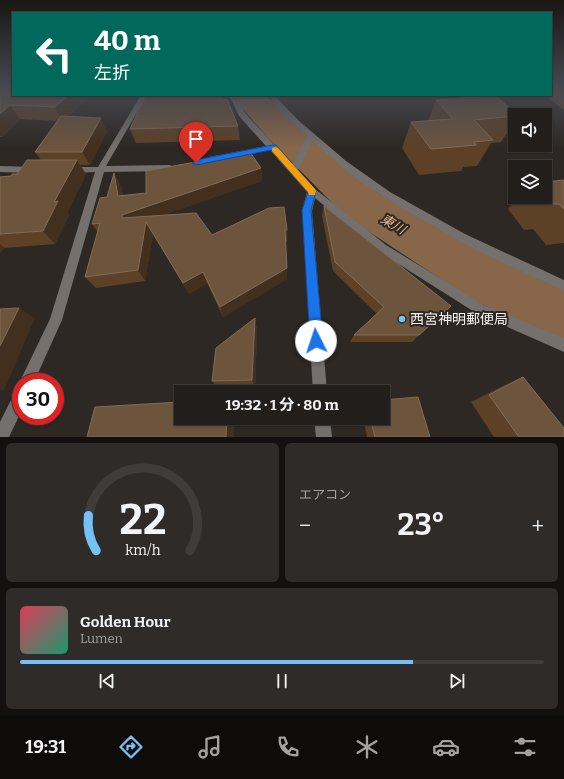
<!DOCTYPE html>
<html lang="ja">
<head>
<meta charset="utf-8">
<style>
  body { margin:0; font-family:Bitter,"Noto Sans JP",serif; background:#2e2b28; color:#f1f3f6; height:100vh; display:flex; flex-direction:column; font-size:15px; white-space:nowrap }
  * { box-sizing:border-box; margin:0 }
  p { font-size:13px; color:#a2a2a3 }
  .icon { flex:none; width:22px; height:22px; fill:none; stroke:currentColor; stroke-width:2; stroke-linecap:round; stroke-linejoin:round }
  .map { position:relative; height:437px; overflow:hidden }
  .side { display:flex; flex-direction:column; gap:6px; padding:6px; background:#13100f; flex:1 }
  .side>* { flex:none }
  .guide { position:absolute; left:12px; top:12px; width:540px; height:84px; border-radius:0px; box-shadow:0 1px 3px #0004,0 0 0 1px #3f3c3a; background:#00695c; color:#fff; overflow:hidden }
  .controls { position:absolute; left:508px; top:108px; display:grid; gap:8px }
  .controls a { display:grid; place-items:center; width:44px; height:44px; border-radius:0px; background:#221e1b; box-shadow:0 1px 3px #0004,0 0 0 1px #3f3c3a; font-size:20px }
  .speed { position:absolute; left:12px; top:373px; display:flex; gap:8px; font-size:20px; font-weight:700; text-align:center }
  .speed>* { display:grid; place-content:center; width:52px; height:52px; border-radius:50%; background:#221e1b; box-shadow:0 1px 3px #0004,0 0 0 1px #3f3c3a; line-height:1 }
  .speed .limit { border:6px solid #d22; background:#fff; color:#111 }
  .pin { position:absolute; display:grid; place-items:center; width:34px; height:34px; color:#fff; margin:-41px -17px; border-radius:50% 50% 50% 0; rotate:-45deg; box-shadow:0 0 4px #0007 }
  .pin .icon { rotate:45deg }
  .me { position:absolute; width:44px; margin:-22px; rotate:356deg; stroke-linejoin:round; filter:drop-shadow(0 0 3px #0008) }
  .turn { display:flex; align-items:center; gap:14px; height:84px; padding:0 16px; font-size:18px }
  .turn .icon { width:52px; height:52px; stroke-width:2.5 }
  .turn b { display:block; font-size:28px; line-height:34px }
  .big { font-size:30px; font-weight:700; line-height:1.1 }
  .side .tile { flex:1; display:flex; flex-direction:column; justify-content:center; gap:6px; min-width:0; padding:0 14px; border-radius:6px; background:#2e2b28 }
  .side .dial { align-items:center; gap:0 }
  .dial svg { height:104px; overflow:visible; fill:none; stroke:#3f3c3a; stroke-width:7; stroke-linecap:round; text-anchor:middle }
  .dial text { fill:#f1f3f6; stroke:none }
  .song { display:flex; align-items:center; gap:12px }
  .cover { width:48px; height:48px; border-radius:6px; background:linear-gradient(135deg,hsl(350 70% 55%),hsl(160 70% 35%)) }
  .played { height:4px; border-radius:2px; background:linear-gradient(90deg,#75c0f6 75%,#3f3c3a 75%) }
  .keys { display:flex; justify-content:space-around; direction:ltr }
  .heat { display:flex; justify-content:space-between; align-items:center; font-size:22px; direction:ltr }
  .side .tiles { flex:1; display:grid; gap:6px; grid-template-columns:1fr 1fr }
  .tile:last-child { grid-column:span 2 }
  .trip { position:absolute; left:174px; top:385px; width:216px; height:40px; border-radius:0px; background:#221e1b; box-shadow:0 1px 3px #0004,0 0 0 1px #3f3c3a; font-weight:700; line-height:40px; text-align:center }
  .tabs { display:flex; height:64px; justify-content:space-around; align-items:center; background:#0e0c0b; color:#a2a2a3 }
  .tabs .icon { width:28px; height:28px }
  .tabs .active { color:#75c0f6 }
  .tabs b { font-size:18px; color:#f1f3f6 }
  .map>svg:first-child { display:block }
  .green { fill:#634d3b }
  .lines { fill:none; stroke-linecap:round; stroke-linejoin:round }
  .river { fill:#87664a; fill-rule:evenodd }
  .street { fill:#73706e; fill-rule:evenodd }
  .wall { fill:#5c4127 }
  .shaded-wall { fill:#422f1d }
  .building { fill:#6c543d; stroke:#826d59 }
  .route { fill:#1a73e8; stroke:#114b97 }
  .slow { fill:#f59e0b }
  .poi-dot { fill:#75c0f6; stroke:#2d2824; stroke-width:1.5 }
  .labels { text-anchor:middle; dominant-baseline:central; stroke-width:4; stroke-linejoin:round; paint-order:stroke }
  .water-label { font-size:13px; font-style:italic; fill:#ebb485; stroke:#2d2824 }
  .near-poi-label { font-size:14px; fill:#f7f4f1; stroke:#2d2824; text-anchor:start }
</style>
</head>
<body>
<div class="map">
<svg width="564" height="437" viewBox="0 0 564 437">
  <rect width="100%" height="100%" fill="#2d2824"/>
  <!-- green -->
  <path class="green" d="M 551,86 L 564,86 L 564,110 L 544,95 L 551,95 Z"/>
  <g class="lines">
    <!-- river -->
    <path class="river" d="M 234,95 L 266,95 L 295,123 L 377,192 L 506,263 L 564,286 L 564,342 L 543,334 L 468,297 L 345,216 L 269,139 L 241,107 Z"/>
    <!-- street -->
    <path class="street" d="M 141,95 L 147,95 L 106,166 L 170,165 L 174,168 L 170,171 L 104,172 L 62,320 L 34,382 L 21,382 L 21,385 L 20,382 L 22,377 L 50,319 L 95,172 L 70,173 L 66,170 L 70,167 L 98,167 Z
      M 229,95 L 235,95 L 245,113 L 292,164 L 307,136 L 280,111 L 268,95 L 274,95 L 298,120 L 346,161 L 390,192 L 465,234 L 564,280 L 564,291 L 482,253 L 408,212 L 355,178 L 312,141 L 298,170 L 315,189 L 386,245 L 484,305 L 564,338 L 564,352 L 476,313 L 378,251 L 315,198 L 312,211 L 327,392 L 313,392 L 302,211 L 307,192 L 270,150 L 209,163 L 206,162 L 205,160 L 209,157 L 266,146 L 239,116 Z
      M 0,166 L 32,167 L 36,170 L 32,173 L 0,172 Z
      M 21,388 L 21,412 L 9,437 L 0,437 L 0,422 L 16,390 Z
      M 314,418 L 330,418 L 332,437 L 316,437 Z"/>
  </g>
  <!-- wall -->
  <path class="wall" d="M 0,86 L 13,95 L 90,95 L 69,116 L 107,131 L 90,165 L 80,165 L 86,174 L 67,213 L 69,215 L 55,244 L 4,248 L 0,253 L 0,177 L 11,176 L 17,174 L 41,160 L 35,152 L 57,121 L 20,119 L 2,137 L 0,137 Z
    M 223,100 L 238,126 L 240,140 L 136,143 L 130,129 Z
    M 436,100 L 515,115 L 515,121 L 501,142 L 491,143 L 477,166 L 463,167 L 461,171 L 419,175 L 402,148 L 411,122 L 428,121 Z
    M 261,168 L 262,181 L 163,215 L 212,235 L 287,230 L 287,242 L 286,242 L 287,279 L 223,317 L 207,283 L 189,294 L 153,234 L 145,281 L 96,288 L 85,277 L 98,232 L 92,224 L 107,197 L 114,173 L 121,186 L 123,196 L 146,193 Z
    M 564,180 L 564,243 L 546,245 L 533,229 L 524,230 L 508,209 L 518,197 L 545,197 Z
    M 324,206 L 451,306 L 443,314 L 412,342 L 350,342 L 354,335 L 377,314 L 333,271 L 322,216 Z
    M 255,318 L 257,331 L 255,389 L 219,390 L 212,381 Z
    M 523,377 L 564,437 L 494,437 L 471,402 L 503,386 Z
    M 363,418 L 383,418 L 430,437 L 367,437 Z"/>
  <!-- shaded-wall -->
  <path class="shaded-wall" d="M 68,95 L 90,95 L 63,121 L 55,107 Z
    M 10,105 L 20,119 L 2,137 L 0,135 L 0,114 Z
    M 101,118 L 107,131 L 90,165 L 82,152 Z
    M 77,160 L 86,174 L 67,213 L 69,215 L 55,244 L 43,231 L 54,202 Z
    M 261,168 L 262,181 L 129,227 L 122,218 L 122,215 Z
    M 114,173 L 121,186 L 126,209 L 118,196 Z
    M 146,222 L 153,234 L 145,281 L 138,270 Z
    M 0,244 L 4,248 L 0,253 Z
    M 287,268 L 287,279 L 223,317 L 220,307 Z
    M 203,272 L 207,283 L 189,294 L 183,283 Z
    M 451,306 L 443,314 L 412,342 L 419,335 Z
    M 19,308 L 35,318 L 4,391 L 0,389 L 0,346 Z
    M 255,318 L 257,331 L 255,389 L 252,380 Z
    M 227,418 L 235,418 L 234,437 L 226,437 Z"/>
  <!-- building -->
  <path class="building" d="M 0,86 L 13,86 L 13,95 L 68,95 L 55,107 L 10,105 L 0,114 Z
    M 146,95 L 221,95 L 223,100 L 227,99 L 238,126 L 130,129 Z
    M 495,95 L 517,115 L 515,115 L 515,116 L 474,120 L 493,140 L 474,142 L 476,145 L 431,149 L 411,122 L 453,119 L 436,100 Z
    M 61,116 L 101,118 L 82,152 L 35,152 Z
    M 250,152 L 261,168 L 122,215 L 122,218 L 196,213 L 212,235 L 269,208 L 284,207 L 287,230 L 285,230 L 287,268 L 220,307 L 203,272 L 183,283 L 146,222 L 138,270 L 85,277 L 100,223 L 92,224 L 100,198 L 107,197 L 114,173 L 118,196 L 146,193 L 146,171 Z
    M 27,160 L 77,160 L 54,202 L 58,201 L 43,231 L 0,234 L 0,177 L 11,176 L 12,174 L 17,174 Z
    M 564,180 L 564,209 L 559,204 L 549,204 L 542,197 L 545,197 L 545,182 Z
    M 324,206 L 451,306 L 419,335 L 354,335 L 384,307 L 335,262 Z
    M 19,308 L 0,346 L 0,309 Z
    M 255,318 L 252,380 L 212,381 L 216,348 Z
    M 523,377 L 564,428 L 564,437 L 519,437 L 489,395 Z
    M 418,397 L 430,437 L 375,437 L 370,418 L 383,418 L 383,400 Z
    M 181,402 L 181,418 L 227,418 L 226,437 L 87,437 L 95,407 Z"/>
  <!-- sky -->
  <linearGradient id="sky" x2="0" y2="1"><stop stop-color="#191614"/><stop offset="0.59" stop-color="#464850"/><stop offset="1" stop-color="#464850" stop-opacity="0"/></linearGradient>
  <rect width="564" height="147" fill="url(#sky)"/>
  <!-- route -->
  <path class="route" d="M 273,145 L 276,145 L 316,191 L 311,210 L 323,341 L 321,345 L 316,347 L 312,345 L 310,341 L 302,210 L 308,192 L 271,150 L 196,165 L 192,163 L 196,160 Z"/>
  <!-- slow -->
  <path class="slow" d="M 275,147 L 278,148 L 315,189 L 316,191 L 315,195 L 309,195 L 308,192 L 272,151 L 272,148 Z"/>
  <!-- markers -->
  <circle class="poi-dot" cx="402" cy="319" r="4"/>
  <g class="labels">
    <!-- water labels -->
    <g class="water-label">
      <text transform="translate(393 224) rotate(31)">東川</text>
    </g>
    <!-- near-poi labels -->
    <g class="near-poi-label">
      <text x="410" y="319">西宮神明郵便局</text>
    </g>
  </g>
</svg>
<div class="controls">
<a><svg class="icon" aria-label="sound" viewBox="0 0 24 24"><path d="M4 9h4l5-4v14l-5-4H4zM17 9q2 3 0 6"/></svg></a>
<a><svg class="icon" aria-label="layers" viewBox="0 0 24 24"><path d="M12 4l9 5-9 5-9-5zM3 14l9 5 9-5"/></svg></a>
</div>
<div class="speed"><div class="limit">30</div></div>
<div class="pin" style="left:196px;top:163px;background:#d93025"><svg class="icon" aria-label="arrive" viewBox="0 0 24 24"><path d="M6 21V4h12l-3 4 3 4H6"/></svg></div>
<svg class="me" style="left:316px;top:341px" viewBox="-20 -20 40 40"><circle r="19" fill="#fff"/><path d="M0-13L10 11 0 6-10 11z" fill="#1a73e8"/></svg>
<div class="trip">19:32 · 1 分 · 80 m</div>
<div class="guide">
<div class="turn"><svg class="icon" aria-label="left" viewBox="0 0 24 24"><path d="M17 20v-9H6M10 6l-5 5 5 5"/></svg><div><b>40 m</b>左折</div></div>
</div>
</div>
<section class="side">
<div class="tiles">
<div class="tile dial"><svg viewBox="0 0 100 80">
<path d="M14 69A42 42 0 1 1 86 69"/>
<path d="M14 69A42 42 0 0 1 8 42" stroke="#75c0f6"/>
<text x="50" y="56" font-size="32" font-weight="700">22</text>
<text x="50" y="72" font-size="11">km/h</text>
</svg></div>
<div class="tile"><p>エアコン</p>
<div class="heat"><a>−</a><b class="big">23°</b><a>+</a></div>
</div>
<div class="tile">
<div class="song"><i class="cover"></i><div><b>Golden Hour</b><p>Lumen</p></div></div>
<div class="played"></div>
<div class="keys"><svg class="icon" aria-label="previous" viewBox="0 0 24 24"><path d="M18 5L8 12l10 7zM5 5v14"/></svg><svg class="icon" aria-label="pause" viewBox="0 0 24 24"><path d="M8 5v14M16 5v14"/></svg><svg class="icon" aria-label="next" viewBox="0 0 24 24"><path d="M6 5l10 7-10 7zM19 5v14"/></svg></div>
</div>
</div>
</section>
<nav class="tabs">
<b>19:31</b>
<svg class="icon active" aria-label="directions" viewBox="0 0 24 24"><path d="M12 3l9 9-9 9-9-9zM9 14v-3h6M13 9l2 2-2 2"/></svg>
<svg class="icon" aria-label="music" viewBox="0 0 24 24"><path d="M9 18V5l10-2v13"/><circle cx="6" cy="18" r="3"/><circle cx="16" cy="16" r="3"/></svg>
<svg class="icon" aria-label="phone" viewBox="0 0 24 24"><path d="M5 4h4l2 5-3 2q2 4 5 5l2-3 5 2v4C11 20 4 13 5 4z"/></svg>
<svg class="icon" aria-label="climate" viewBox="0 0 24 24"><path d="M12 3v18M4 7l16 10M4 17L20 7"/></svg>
<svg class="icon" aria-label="car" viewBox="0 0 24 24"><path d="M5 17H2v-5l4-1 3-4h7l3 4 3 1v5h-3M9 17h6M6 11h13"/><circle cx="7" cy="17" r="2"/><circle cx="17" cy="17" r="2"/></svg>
<svg class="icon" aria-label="filters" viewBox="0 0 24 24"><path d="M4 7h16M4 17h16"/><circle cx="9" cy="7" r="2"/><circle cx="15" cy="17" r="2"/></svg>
</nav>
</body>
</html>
